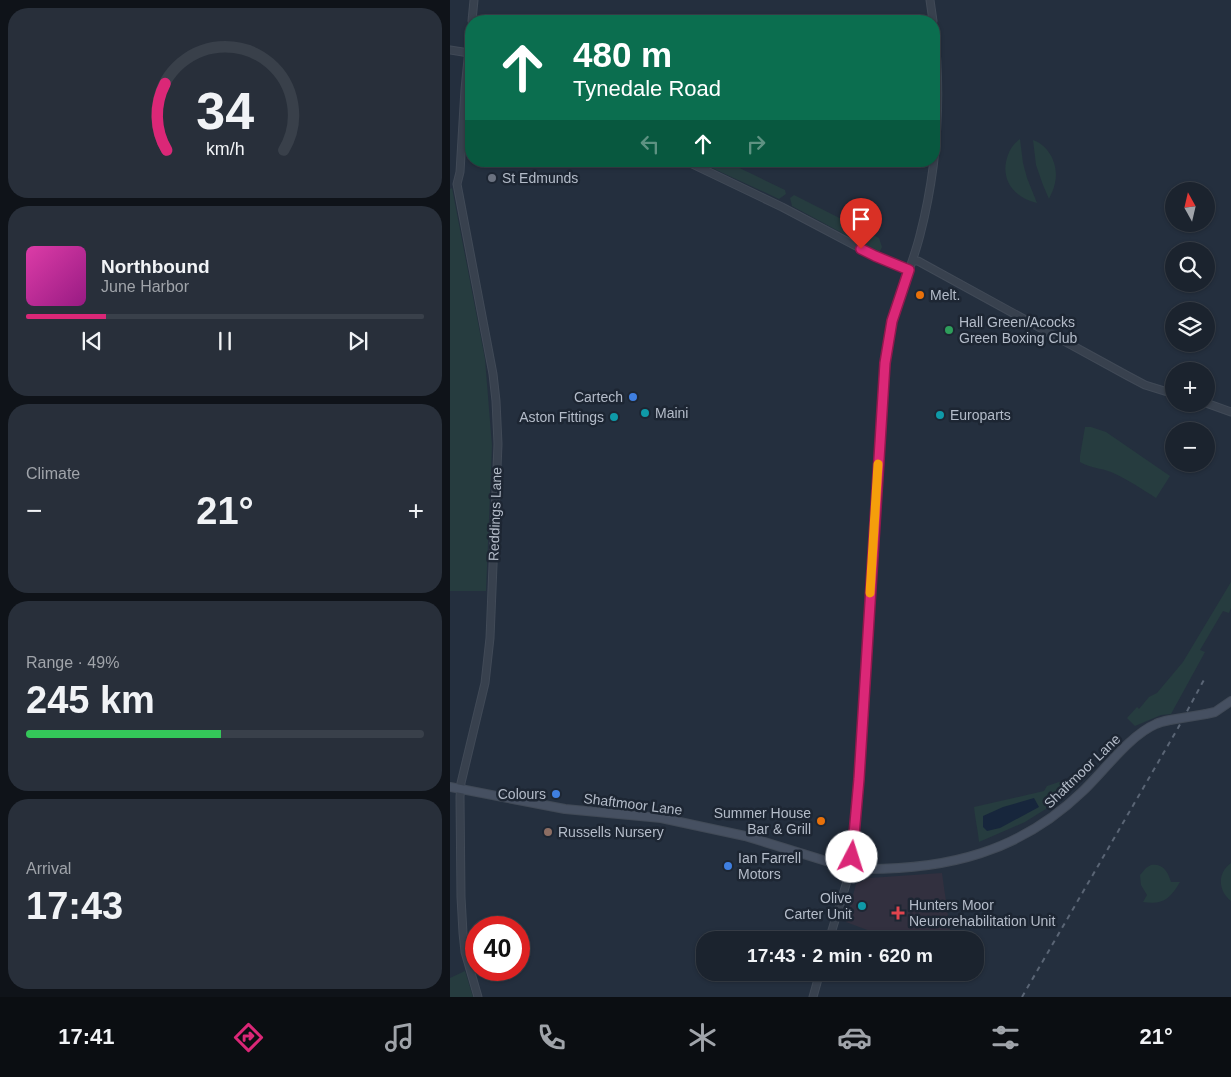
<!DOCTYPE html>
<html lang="en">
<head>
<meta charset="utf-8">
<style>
  body { margin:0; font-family:Arial,sans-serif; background:#282f3a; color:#f1f3f6; height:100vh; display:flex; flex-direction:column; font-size:19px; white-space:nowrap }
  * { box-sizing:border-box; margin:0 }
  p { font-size:16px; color:#a0a4aa }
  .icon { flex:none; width:28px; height:28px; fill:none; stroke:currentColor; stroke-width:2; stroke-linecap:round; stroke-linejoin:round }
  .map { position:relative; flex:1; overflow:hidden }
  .panel { display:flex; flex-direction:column; gap:8px; padding:8px; background:#0f1319; width:450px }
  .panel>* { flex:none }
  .guide { position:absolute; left:15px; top:15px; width:475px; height:152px; border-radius:20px; box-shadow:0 1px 4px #0004,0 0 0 1px #39404a; background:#0b6e4f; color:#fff; overflow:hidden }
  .needle { width:32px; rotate:352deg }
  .controls { position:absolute; left:715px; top:182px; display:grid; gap:10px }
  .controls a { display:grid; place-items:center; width:50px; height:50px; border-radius:50%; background:#1b232e; box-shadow:0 1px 4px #0004,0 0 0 1px #39404a; font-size:25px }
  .speed { position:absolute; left:15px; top:916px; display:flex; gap:10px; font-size:25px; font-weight:700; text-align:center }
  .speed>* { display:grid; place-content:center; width:65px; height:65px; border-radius:50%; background:#1b232e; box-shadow:0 1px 4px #0004,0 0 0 1px #39404a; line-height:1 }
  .speed .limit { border:8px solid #d22; background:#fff; color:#111 }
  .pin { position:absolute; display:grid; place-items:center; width:42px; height:42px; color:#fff; margin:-51px -21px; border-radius:50% 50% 50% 0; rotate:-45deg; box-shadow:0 0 5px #0007 }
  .pin .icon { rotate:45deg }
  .me { position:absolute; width:55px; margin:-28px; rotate:5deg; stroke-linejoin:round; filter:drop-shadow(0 0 4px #0008) }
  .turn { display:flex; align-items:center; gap:18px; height:105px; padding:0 25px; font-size:22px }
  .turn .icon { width:65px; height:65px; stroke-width:2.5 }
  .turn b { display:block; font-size:35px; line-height:42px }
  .lanes { display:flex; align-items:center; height:48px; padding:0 25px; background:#0003; justify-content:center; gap:25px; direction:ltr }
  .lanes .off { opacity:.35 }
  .big { font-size:38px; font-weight:700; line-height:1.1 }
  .panel .card { flex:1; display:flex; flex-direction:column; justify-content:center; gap:8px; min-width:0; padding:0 18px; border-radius:20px; background:#282f3a }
  .panel .dial { align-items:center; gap:0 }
  .dial svg { height:130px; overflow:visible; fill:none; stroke:#39404a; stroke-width:7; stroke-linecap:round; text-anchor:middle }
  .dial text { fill:#f1f3f6; stroke:none }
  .song { display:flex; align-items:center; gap:15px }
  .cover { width:60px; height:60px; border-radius:8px; background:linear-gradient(135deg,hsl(320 70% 55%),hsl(310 70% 35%)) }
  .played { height:5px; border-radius:2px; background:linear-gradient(90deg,#db2777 20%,#39404a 20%) }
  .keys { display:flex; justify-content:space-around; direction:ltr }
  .heat { display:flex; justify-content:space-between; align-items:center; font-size:28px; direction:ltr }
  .charge { height:8px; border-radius:4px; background:linear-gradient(90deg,#34c759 49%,#39404a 0) }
  .trip { position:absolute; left:246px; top:931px; width:288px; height:50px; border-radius:20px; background:#1b232e; box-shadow:0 1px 4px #0004,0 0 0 1px #39404a; font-weight:700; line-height:50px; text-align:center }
  .menu { display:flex; height:80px; justify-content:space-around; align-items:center; background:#0b0e12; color:#a0a4aa }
  .menu .icon { width:35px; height:35px }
  .menu .active { color:#db2777 }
  .menu b { font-size:22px; color:#f1f3f6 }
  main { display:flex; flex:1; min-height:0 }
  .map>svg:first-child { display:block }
  .medical { fill:#32303f }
  .green { fill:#263c3f }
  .water { fill:#17263c }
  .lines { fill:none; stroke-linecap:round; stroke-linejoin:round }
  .tertiary-casing { stroke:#414a57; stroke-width:9 }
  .secondary-casing { stroke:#414a57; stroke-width:10 }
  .tertiary { stroke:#38414e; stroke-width:7 }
  .secondary { stroke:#465061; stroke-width:8 }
  .rail { stroke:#5a6575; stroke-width:2; stroke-dasharray:5 5; stroke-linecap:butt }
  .secondary-bridge-casing { stroke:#414a57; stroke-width:10; stroke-linecap:butt }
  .secondary-bridge { stroke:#465061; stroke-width:8 }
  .route-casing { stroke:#8e194d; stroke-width:12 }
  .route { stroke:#db2777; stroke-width:9 }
  .slow { stroke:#f59e0b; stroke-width:9 }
  .worship-dot { fill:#6b7280; stroke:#1d2633; stroke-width:2 }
  .food-dot { fill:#e8710a; stroke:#1d2633; stroke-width:2 }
  .leisure-dot { fill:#2e9e5b; stroke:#1d2633; stroke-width:2 }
  .shop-dot { fill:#3f7fe0; stroke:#1d2633; stroke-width:2 }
  .culture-dot { fill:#0f9aa8; stroke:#1d2633; stroke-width:2 }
  .education-dot { fill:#8d6e63; stroke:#1d2633; stroke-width:2 }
  .health-dot { fill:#e0444e; stroke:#1d2633; stroke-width:2 }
  .labels { text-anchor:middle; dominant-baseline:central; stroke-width:5; stroke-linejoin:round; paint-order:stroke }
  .poi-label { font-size:14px; fill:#b4bcc9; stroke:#1d2633; text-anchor:start }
  .street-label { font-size:14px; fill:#b4bcc9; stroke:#1d2633 }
</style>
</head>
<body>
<main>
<section class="panel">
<div class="card dial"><svg viewBox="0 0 100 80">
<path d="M14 69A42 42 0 1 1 86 69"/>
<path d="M14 69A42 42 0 0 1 13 28" stroke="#db2777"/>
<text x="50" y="56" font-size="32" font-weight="700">34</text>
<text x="50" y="72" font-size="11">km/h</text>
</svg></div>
<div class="card">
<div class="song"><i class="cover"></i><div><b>Northbound</b><p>June Harbor</p></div></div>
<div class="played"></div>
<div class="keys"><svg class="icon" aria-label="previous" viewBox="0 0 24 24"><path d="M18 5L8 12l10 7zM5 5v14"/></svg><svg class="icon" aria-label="pause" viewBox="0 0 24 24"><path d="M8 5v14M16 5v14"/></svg><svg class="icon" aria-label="next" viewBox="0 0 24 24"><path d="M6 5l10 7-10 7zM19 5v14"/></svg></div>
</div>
<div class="card"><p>Climate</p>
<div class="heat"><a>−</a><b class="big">21°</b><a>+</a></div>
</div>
<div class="card"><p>Range · 49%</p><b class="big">245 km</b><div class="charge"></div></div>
<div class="card"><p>Arrival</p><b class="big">17:43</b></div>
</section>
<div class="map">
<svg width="781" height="997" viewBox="0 0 781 997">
  <rect width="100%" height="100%" fill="#242f3e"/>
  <!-- medical -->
  <path class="medical" d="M 492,873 L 500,930 L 504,937 L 497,940 L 462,940 L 436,937 L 396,922 L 406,884 L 419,878 Z"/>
  <!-- green -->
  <path class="green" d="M 570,139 L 573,163 L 577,178 L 587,203 C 564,198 549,179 558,155 C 560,149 564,143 570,139 Z
    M 583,140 C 600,146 609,166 605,183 C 604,189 601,194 599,199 L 593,185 L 586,165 Z
    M 247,161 L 275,161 L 335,190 L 336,194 L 329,199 Z
    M 2,188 L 35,359 L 42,446 L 36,591 L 0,591 L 0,189 Z
    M 344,195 L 429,238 L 432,247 L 429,253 L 342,206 L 340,198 Z
    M 635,427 L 641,427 L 656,432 L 720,476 L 706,498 C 692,489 677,479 661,472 C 651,468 640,468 630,462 L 630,456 Z
    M 781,582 L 781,608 L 779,613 L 773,611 L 750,650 L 755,652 L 721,714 L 711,715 L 685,726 L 677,718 L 687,707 L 689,709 L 699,697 L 707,693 L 733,662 Z
    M 618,779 L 623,787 L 599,807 L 575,822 L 529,842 C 528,830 525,819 524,807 L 594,791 L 597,786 Z
    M 781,863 L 781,901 C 768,891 767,873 781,863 Z
    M 701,865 C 713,863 718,872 721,882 L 730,882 C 720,899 713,905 693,902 L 697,895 L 691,885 L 690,875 L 696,868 Z
    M 15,971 L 23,997 L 0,997 L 0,978 Z"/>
  <!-- water -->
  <path class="water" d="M 584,798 L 589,807 L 550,828 L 537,831 L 533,827 L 533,816 L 553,807 Z"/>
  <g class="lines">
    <!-- tertiary casing -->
    <g class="tertiary-casing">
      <path id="tertiary" d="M 480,0 L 483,21
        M 22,21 L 24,0
        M 21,29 L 15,89 L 10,172 L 7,184 L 43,374 L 46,401 L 48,444 L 40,638 L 35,683 L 11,783 L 10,797 L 11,897 L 13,933 L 15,952 L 28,997
        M 0,50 L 19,53
        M 236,161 L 332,207 L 425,256 L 459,270
        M 463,261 L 468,261 L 678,376 L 695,385 L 724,394
        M 756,403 L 781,412
        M 402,857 L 409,779 L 435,363 C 437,348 439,333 443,318 C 451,290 463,263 470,235 C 488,165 492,99 484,27
        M 379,940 L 398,878
        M 363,997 L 370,972"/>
    </g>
    <!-- secondary casing -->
    <g class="secondary-casing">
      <path id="secondary" d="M 756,714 L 765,712 L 781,701
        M 0,787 L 115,809 L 211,818 L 295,836 L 389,865
        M389 867a11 11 0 1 1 22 0a11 11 0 1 1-22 0Z
        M 411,869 C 497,870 570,852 633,791 C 654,771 680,735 706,724 C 710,722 715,721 720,720"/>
    </g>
    <!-- tertiary -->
    <use href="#tertiary" class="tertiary"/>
    <!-- secondary -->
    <use href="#secondary" class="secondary"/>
    <!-- rail -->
    <path class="rail" d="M 572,997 L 728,728 L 756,676"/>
    <!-- secondary-bridge casing -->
    <g class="secondary-bridge-casing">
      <path id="secondary-bridge" d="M 720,720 L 756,714"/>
    </g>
    <!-- secondary-bridge -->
    <use href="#secondary-bridge" class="secondary-bridge"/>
  </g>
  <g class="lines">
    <!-- route casing -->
    <g class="route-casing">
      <path id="route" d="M 402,857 L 409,779 L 435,363 L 442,321 L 459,270 L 425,256 L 411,249"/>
    </g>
    <!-- route -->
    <use href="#route" class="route"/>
    <!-- slow -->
    <path class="slow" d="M 420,593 L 428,464"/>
  </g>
  <!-- markers -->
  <circle class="worship-dot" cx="42" cy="178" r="5"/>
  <g class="food-dot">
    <circle cx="470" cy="295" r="5"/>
    <circle cx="371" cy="821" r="5"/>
  </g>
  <circle class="leisure-dot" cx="499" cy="330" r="5"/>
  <g class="shop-dot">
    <circle cx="183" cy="397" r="5"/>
    <circle cx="106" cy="794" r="5"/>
    <circle cx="278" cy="866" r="5"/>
  </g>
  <g class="culture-dot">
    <circle cx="195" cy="413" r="5"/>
    <circle cx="490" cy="415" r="5"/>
    <circle cx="164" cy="417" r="5"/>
    <circle cx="412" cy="906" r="5"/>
  </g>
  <circle class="education-dot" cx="98" cy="832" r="5"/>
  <path class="health-dot" d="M445.5 905.5h5v5h5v5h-5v5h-5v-5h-5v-5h5z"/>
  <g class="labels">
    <!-- poi labels -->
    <g class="poi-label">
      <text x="52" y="178">St Edmunds</text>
      <text x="480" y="295">Melt.</text>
      <text x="509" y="322">Hall Green/Acocks<tspan x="509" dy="16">Green Boxing Club</tspan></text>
      <text x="173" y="397" text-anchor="end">Cartech</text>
      <text x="205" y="413">Maini</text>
      <text x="500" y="415">Europarts</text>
      <text x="154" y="417" text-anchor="end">Aston Fittings</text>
      <text x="96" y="794" text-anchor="end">Colours</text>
      <text x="361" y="813" text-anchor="end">Summer House<tspan x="361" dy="16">Bar &amp; Grill</tspan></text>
      <text x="108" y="832">Russells Nursery</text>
      <text x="288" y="858">Ian Farrell<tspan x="288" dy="16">Motors</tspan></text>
      <text x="402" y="898" text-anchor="end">Olive<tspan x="402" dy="16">Carter Unit</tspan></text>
      <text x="459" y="905">Hunters Moor<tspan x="459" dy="16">Neurorehabilitation Unit</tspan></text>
    </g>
    <!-- street labels -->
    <g class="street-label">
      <text transform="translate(45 514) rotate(-88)">Reddings Lane</text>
      <text transform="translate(632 771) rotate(-44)">Shaftmoor Lane</text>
      <text transform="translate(183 804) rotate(7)">Shaftmoor Lane</text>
    </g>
  </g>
</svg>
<div class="controls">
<a><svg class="needle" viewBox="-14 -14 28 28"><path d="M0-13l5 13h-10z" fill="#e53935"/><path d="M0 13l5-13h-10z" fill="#a0a4aa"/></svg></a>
<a><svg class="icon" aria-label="search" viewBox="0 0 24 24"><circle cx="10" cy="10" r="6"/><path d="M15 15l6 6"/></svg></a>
<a><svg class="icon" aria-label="layers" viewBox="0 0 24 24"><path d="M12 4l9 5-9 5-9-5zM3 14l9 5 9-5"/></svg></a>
<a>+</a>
<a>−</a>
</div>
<div class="speed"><div class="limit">40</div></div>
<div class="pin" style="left:411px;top:249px;background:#d93025"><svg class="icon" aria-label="arrive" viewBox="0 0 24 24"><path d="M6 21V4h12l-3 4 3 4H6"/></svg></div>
<svg class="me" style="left:402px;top:857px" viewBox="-20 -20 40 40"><circle r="19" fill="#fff"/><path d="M0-13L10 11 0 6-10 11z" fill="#db2777"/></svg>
<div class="trip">17:43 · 2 min · 620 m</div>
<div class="guide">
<div class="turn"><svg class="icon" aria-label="ahead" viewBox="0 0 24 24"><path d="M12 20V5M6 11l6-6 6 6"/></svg><div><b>480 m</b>Tynedale Road</div></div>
<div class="lanes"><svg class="icon off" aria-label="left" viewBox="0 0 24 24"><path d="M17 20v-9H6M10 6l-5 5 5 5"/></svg><svg class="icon" aria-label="ahead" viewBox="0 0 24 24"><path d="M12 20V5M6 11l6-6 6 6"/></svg><svg class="icon off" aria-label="right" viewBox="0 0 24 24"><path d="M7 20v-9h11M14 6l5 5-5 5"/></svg></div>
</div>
</div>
</main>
<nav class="menu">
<b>17:41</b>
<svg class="icon active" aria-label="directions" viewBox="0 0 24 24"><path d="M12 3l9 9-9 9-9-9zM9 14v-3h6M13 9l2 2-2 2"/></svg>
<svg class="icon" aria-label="music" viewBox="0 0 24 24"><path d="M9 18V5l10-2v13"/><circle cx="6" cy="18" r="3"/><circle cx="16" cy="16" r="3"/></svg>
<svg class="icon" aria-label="phone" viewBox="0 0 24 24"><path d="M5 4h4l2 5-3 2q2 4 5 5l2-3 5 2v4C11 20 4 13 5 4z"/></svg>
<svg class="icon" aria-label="climate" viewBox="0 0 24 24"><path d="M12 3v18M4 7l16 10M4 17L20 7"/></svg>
<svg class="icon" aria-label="car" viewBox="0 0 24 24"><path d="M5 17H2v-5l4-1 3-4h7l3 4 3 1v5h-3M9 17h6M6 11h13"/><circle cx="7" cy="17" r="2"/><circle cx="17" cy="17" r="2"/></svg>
<svg class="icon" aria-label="filters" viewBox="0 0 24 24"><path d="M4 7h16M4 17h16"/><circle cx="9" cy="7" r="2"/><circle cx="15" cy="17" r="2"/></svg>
<b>21°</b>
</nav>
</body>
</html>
